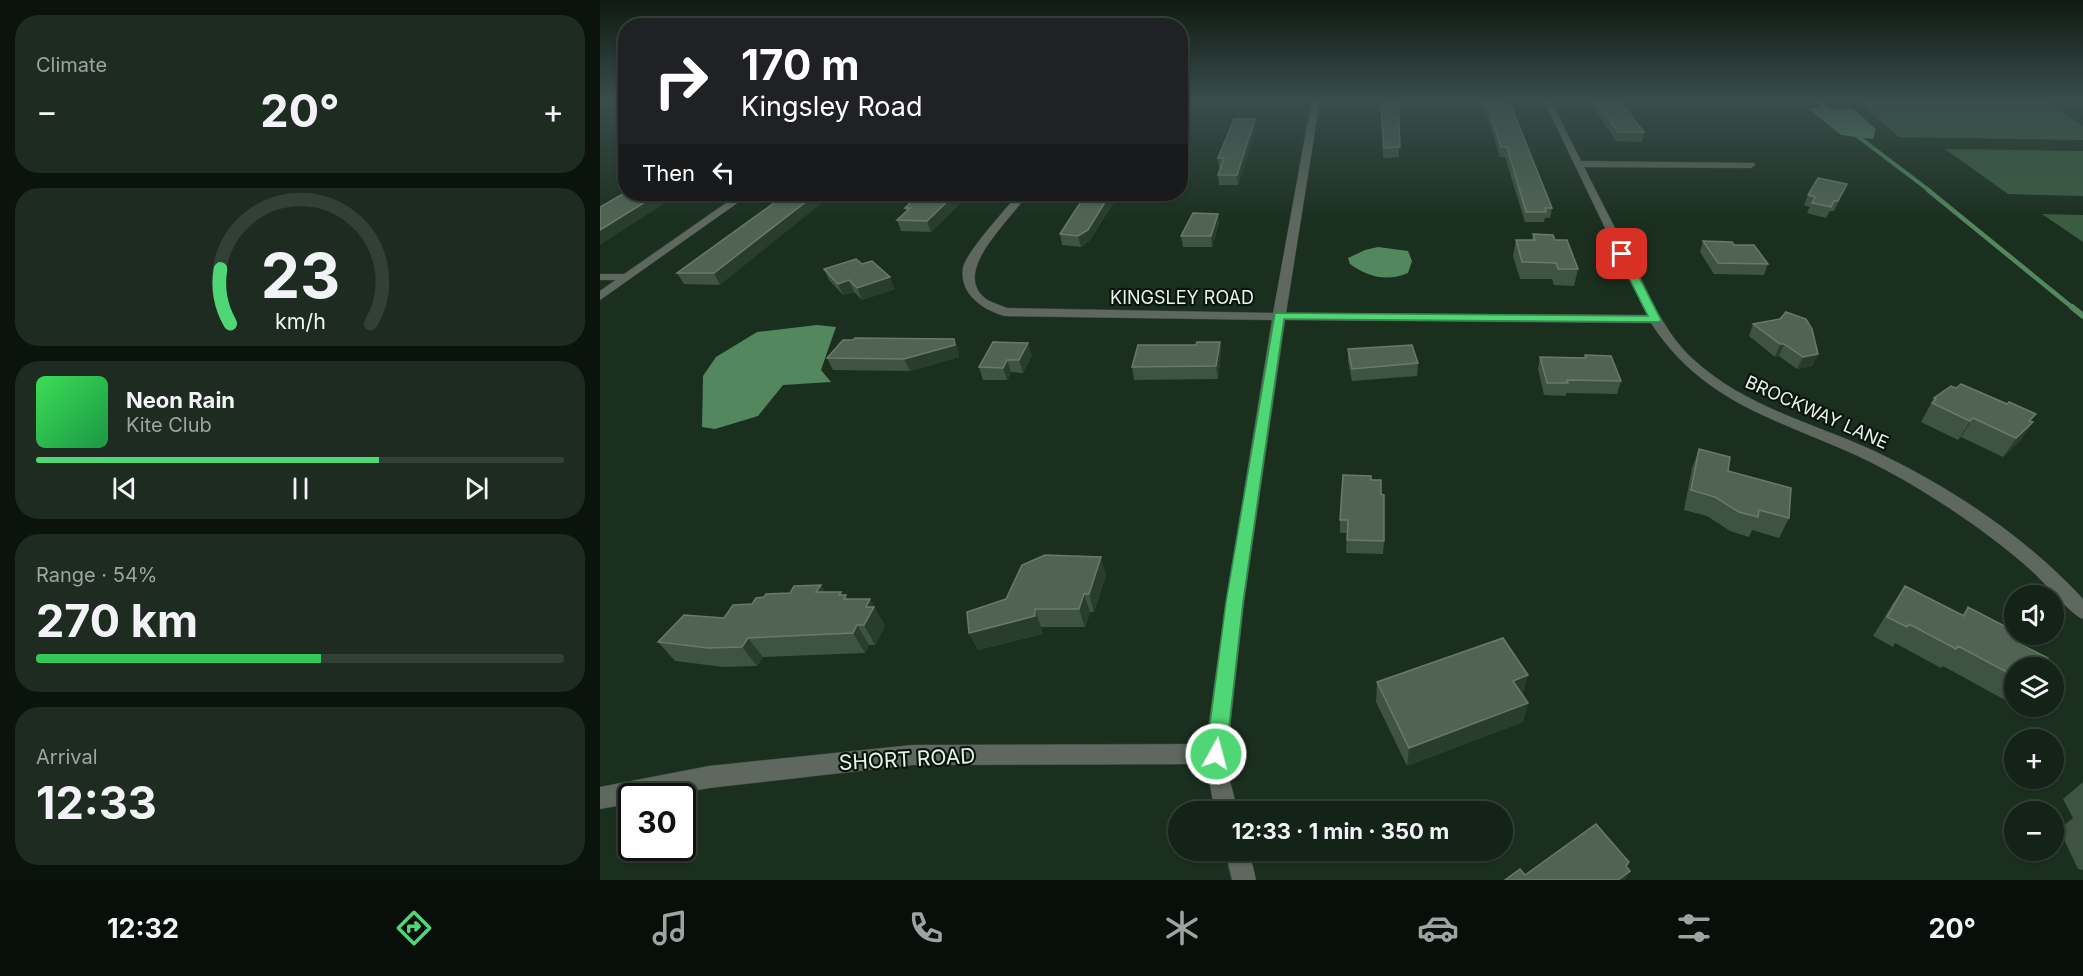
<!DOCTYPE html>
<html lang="en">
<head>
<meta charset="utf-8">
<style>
  body { margin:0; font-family:Inter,sans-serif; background:#1d2b20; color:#f1f3f6; height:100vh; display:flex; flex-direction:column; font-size:22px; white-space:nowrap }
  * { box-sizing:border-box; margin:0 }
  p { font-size:20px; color:#9da4a1 }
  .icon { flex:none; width:33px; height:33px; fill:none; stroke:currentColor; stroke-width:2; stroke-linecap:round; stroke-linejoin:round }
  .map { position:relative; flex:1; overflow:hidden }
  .drawer { display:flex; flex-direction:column; gap:15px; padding:15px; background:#0b130d; width:600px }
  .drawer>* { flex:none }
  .hud { position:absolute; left:18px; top:18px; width:570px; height:183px; border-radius:24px; box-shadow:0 2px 4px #0004,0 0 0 2px #334036; background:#202124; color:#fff; overflow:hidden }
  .tools { position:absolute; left:1404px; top:585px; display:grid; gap:12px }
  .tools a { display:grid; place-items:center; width:60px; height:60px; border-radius:50%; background:#142317; box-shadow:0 2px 4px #0004,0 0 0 2px #334036; font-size:30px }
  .speed { position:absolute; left:18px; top:783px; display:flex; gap:12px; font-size:30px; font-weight:700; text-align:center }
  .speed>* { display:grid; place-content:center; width:78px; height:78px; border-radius:50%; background:#142317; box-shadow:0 2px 4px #0004,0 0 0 2px #334036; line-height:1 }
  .speed .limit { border:3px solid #111; border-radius:9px; background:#fff; color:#111 }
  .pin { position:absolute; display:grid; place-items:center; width:51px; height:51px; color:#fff; margin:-26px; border-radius:12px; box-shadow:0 3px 9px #0006 }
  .me { position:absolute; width:66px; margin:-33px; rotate:7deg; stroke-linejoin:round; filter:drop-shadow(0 0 4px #0008) }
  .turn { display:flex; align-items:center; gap:21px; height:126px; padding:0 24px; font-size:27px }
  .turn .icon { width:78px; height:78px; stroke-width:2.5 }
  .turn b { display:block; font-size:42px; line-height:51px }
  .then { display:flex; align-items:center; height:57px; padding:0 24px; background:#0003; gap:12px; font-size:22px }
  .big { font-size:45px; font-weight:700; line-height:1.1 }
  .drawer .tile { flex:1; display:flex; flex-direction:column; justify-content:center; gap:9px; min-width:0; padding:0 21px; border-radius:24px; background:#1d2b20 }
  .drawer .dial { align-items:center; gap:0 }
  .dial svg { height:156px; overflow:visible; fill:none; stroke:#334036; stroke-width:7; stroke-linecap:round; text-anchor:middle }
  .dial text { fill:#f1f3f6; stroke:none }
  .song { display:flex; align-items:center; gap:18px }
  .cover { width:72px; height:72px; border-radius:9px; background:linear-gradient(135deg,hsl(130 70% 55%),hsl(140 70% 35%)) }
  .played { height:6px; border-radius:3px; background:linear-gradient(90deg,#4fd675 65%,#334036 65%) }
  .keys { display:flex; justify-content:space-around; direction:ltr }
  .heat { display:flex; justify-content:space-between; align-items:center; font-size:33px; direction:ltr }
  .charge { height:9px; border-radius:4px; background:linear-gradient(90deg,#34c759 54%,#334036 0) }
  .trip { position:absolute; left:568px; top:801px; width:345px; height:60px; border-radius:30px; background:#142317; box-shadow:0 2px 4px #0004,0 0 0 2px #334036; font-weight:700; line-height:60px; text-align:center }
  .menu { display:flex; height:96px; justify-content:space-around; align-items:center; background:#080e09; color:#9da4a1 }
  .menu .icon { width:42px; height:42px }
  .menu .selected { color:#4fd675 }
  .menu b { font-size:27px; color:#f1f3f6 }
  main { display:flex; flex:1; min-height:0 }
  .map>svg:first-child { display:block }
  .green { fill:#3b5c41 }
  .water { fill:#53875e }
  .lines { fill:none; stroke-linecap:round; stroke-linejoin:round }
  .stream-far2 { stroke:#53875e; stroke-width:4 }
  .stream-far1 { stroke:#53875e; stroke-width:4.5 }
  .stream { stroke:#53875e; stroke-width:6 }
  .minor-casing { stroke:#374a3b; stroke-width:1 }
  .tertiary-casing { stroke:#374a3b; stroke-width:1 }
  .minor { fill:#5e685f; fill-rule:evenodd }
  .tertiary { fill:#5e685f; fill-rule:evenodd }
  .wall { fill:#3f5342 }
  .shaded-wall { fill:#293d2d }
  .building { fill:#516454; stroke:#687b6b; stroke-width:1.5 }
  .route { fill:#4fd675; stroke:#338b4c; stroke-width:1.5 }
  .labels { text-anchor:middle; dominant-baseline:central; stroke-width:4.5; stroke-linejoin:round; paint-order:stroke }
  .street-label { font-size:18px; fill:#e6f3e8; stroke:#0c150d }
  .near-street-label { font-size:21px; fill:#e6f3e8; stroke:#0c150d }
</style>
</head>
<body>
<main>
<section class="drawer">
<div class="tile"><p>Climate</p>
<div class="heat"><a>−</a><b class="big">20°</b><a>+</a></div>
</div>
<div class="tile dial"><svg viewBox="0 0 100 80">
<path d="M14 69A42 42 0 1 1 86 69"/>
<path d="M14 69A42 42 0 0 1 9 41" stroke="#4fd675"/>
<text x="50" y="56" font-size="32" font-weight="700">23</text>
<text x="50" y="72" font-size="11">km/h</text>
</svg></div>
<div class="tile">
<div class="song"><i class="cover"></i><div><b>Neon Rain</b><p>Kite Club</p></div></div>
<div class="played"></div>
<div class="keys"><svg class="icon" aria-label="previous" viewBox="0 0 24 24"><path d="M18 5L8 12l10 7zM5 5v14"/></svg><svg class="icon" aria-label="pause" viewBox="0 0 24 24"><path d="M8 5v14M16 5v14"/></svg><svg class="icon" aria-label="next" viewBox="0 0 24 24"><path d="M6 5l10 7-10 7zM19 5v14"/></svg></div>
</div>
<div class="tile"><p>Range · 54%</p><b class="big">270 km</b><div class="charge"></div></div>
<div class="tile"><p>Arrival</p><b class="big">12:33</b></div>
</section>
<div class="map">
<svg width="1483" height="880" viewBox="0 0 1483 880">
  <rect width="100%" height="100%" fill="#1b2f1f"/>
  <!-- green -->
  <path class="green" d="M 1254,99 L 1445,99 L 1483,126 L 1483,140 L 1299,137 Z
    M 1345,149 L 1483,151 L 1483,196 L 1408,194 Z
    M 1442,214 L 1483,215 L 1483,242 Z"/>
  <!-- water -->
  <path class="water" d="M 1207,108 L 1253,109 L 1276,129 L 1273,139 L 1241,135 Z
    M 778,247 L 808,251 L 812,261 L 808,273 C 787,282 768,277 750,264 L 748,258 L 765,250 Z
    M 217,325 L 236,327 L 221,370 L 231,382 L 183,385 L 158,416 L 115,429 L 102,427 L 103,376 L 116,357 L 157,332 Z"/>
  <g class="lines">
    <!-- stream-far2 -->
    <path class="stream-far2" d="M 1216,99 L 1230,114
      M 1252,132 L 1330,191"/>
    <!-- stream-far1 -->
    <path class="stream-far1" d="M 1328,190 L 1473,308"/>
    <!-- stream -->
    <path class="stream" d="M 1472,307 L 1483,316"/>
    <!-- minor casing -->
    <g class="minor-casing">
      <path id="minor" d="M 712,99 L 720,99 L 686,313 L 1047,315 L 943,99 L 950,99 L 981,161 L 1154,163 L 1155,165 L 1151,168 L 984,167 C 1001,201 1018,234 1036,268 C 1052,301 1066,335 1094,360 C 1144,406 1212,423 1272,450 C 1349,486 1425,536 1483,599 L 1483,619 C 1470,614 1445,583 1433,572 C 1411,552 1386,533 1361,516 C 1329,494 1294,473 1258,456 C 1177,419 1103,403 1051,323 L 685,320 L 644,602 L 627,754 L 629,777 L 638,812 L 615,812 L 606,764 L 312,765 L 109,788 L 64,796 L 32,796 L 32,803 L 0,809 L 0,787 L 109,766 L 312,745 L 606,744 L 626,602 L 672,320 L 405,316 C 383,310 359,294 363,268 C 366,252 406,209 418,194 L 427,194 C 414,218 349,271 386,299 C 392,303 401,305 407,308 L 673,313 Z
        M 0,274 L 26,274 L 32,277 L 26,280 L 0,280 Z
        M 625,850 L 649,850 L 656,880 L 632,880 Z"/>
    </g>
    <!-- tertiary casing -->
    <g class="tertiary-casing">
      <path id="tertiary" d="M 139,194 L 150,194 L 0,300 L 0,291 Z"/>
    </g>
    <!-- minor -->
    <use href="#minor" class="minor"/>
    <!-- tertiary -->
    <use href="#tertiary" class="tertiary"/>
  </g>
  <!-- wall -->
  <path class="wall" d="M 780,99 L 798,99 L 799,157 L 783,158 Z
    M 876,99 L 903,99 L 952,208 L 950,218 L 945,218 L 944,222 L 925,222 L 905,157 L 900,157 L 885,109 L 879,108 Z
    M 988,99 L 1018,99 L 1044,132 L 1042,142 L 1016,141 Z
    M 655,119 L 656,128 L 638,185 L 619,185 L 618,175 L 621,168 L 619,168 L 618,158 Z
    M 184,194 L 120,285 L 84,284 L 77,273 L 176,202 L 175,200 Z
    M 319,194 L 369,194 L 331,232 L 301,231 L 297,220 L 306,212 L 305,208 Z
    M 486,194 L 519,194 L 490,240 L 481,247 L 462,245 L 460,234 Z
    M 1242,194 L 1234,211 L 1230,211 L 1226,218 L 1207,213 L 1210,207 L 1204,205 L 1208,195 Z
    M 618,214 L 619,224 L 612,247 L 583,247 L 581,236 Z
    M 933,234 L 955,240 L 978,269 L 974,286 L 954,285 L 952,279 L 920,279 L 913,256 L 916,240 L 932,240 Z
    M 1103,241 L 1134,245 L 1168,264 L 1164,275 L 1114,274 L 1100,252 Z
    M 262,264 L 295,289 L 262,300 L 254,292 L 243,295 L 229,280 L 224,269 Z
    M 1153,324 L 1218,354 L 1212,366 L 1197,369 L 1179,356 L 1175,357 L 1149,336 Z
    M 393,342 L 432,355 L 423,373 L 411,372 L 407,380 L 383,380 L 379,367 Z
    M 620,342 L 621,354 L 618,379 L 534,380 L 532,367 L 596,345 Z
    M 748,349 L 818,363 L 817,376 L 752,381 L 748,361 Z
    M 359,351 L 359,357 L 310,371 L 233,370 L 227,358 Z
    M 985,355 L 1021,381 L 1017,394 L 966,393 L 966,396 L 944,395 L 938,369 L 940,357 L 984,358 Z
    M 1356,388 L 1407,404 L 1433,422 L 1420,441 L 1403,457 L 1361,437 L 1358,440 L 1321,422 L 1334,398 Z
    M 1099,449 L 1189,518 L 1179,538 L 1152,530 L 1149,537 L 1130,531 L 1107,516 L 1084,510 L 1092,468 Z
    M 771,480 L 781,494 L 784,541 L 783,554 L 746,553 L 747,533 L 740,533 L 740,520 Z
    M 506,575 L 494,612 L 490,612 L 485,627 L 441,627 L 442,634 L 378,650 L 369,633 Z
    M 221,585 L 225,592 L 243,595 L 281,618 L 285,626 L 275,645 L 269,645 L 265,653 L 163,657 L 157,666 L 124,667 L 75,661 L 58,642 L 124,618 L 164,597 L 190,593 Z
    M 1305,586 L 1362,615 L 1368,607 L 1418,643 L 1414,668 L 1414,705 L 1343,666 L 1341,668 L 1295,643 L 1293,647 L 1273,636 L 1292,605 Z
    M 777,682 L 923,694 L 928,703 L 923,722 L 807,766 L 776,702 Z
    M 1483,782 L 1483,870 L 1478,869 L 1459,829 L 1473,818 L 1463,799 Z"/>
  <!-- shaded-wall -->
  <path class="shaded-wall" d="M 655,119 L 656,128 L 638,185 L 637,175 Z
    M 58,194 L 79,194 L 0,245 L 0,230 Z
    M 216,194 L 233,194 L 120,285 L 114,273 Z
    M 355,194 L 369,194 L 331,232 L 327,221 Z
    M 510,194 L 519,194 L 490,240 L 481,247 L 478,236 Z
    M 618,214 L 619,224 L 612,247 L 611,236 Z
    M 290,277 L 295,289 L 262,300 L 257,288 Z
    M 249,280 L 254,292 L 243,295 L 238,284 Z
    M 354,339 L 359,351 L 359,357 L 310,371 L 304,359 Z
    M 620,342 L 621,354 L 618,379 L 616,366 Z
    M 428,343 L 432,355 L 423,373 L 419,360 Z
    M 1180,344 L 1184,344 L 1179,356 L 1175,357 Z
    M 1218,354 L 1212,366 L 1197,369 L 1203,357 Z
    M 407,360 L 411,372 L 407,380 L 403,368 Z
    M 1436,414 L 1425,430 L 1433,422 L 1420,441 L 1403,457 L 1429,421 Z
    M 1373,418 L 1361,437 L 1358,440 L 1370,421 Z
    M 501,557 L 506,575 L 494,612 L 489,594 Z
    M 221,585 L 233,605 L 216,592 Z
    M 241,592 L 245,598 L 246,595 L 258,614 L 239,595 Z
    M 484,594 L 490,612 L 485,627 L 479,609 Z
    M 270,599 L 285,626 L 275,645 L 264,625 L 266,607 Z
    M 435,609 L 441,627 L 442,634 L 378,650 L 369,633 Z
    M 257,625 L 269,645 L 265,653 L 253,633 Z
    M 148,638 L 163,657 L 157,666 L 142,647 Z
    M 928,675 L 923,694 L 913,681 Z
    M 928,703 L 923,722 L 807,766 L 809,748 Z
    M 1030,871 L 1025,880 L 1018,880 L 1020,879 Z"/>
  <!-- building -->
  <path class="building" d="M 781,99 L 798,99 L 800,147 L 784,148 Z
    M 879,99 L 903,99 L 906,106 L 911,106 L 952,208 L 945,208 L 946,212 L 926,212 L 907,147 L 901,147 L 886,100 L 879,100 Z
    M 995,99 L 1018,99 L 1044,132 L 1018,132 Z
    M 634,119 L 655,119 L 637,175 L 618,175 L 624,158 L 618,158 Z
    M 1218,178 L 1247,184 L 1238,201 L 1234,201 L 1231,207 L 1212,203 L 1215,197 L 1208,195 Z
    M 26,192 L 26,194 L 58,194 L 0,230 L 0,207 Z
    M 184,194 L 216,194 L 114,273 L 77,273 L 178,200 L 175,200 Z
    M 319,194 L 355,194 L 327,221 L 297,220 L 310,208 L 305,208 Z
    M 486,194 L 510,194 L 488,230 L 478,236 L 460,234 Z
    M 593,213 L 618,214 L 611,236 L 581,236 Z
    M 933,234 L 953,235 L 955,240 L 967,240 L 978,269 L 958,269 L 956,263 L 922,262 L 916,240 L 935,240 Z
    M 1103,241 L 1132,242 L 1134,245 L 1154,245 L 1168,264 L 1118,263 Z
    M 256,259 L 262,264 L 272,261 L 290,277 L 257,288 L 249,280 L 238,284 L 224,269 Z
    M 1186,312 L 1206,319 L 1212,329 L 1218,354 L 1203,357 L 1184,344 L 1180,344 L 1153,324 L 1180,319 Z
    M 255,338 L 354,339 L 355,345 L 304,359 L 227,358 L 243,340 L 253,340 Z
    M 393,342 L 428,343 L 419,360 L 407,360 L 403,368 L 379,367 Z
    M 597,342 L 620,342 L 616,366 L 532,367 L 538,345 L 596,345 Z
    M 812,345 L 818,363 L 752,369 L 748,349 Z
    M 985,355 L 1011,356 L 1021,381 L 967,380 L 968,383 L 947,383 L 940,357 L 986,358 Z
    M 1361,384 L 1407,404 L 1409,402 L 1436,414 L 1429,421 L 1433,422 L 1416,438 L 1373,418 L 1370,421 L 1332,403 L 1336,399 L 1334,398 L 1351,386 L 1356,388 Z
    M 1099,449 L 1130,457 L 1128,471 L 1191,488 L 1189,518 L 1159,510 L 1158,517 L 1139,512 L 1115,497 L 1091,490 Z
    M 743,475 L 771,476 L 771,480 L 781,480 L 781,494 L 784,495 L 784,541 L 747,540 L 748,520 L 740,520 Z
    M 445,555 L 501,557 L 489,594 L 484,594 L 479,609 L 435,609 L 435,616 L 369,633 L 367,612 L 406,599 L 422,565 Z
    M 221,585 L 216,592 L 241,592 L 239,595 L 246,595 L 244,599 L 270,599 L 266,607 L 274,607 L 264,625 L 257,625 L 253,633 L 148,638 L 142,647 L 108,648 L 58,642 L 84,615 L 124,618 L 133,605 L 152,604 L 156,598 L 164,597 L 166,594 L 190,593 L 194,586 Z
    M 1305,586 L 1364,616 L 1368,607 L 1414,631 L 1414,634 L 1422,635 L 1418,643 L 1448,658 L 1444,668 L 1414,668 L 1414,676 L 1358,646 L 1356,649 L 1309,624 L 1307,627 L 1287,617 Z
    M 903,638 L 928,675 L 913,681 L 928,703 L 809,748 L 777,682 Z
    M 996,824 L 1029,862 L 1026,866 L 1030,871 L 1018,880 L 905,880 L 920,869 L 925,875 Z"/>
  <!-- sky -->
  <linearGradient id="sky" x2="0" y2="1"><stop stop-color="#0f1a11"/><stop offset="0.45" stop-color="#394d4d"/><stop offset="1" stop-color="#394d4d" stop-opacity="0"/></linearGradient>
  <rect width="1483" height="222" fill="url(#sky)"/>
  <!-- route -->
  <path class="route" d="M 1022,251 L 1027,254 L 1061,320 L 1059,322 L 684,319 L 643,602 L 626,754 L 623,760 L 616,763 L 609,760 L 606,754 L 626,602 L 675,313 L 1048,316 L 1017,254 Z"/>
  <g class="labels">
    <!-- street labels -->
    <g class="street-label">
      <text x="582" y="297">KINGSLEY ROAD</text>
      <text transform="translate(1217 412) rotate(24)">BROCKWAY LANE</text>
    </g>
    <!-- near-street labels -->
    <g class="near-street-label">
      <text transform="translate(307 759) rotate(-3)">SHORT ROAD</text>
    </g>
  </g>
</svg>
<div class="tools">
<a><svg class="icon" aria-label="sound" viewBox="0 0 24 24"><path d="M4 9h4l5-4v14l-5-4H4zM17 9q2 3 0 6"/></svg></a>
<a><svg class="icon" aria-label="layers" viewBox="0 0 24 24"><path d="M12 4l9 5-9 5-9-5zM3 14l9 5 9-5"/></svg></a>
<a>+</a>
<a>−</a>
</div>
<div class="speed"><div class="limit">30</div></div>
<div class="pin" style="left:1022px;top:254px;background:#d93025"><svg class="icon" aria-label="arrive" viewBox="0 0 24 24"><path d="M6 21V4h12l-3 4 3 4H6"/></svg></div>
<svg class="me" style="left:616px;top:754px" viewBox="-20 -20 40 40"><circle r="17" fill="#4fd675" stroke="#fff" stroke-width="3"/><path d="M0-11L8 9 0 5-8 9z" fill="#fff"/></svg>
<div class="trip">12:33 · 1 min · 350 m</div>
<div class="hud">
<div class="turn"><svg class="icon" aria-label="right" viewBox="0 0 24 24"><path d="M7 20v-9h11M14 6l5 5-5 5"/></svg><div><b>170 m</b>Kingsley Road</div></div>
<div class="then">Then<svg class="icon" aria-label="left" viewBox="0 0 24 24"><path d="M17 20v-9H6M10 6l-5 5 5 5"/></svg></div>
</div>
</div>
</main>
<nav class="menu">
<b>12:32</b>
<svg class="icon selected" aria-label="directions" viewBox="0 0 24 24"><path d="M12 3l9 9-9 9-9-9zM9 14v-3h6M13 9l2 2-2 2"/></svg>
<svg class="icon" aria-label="music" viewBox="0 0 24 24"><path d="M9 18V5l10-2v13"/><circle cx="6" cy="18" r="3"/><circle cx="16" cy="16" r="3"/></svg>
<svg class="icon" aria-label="phone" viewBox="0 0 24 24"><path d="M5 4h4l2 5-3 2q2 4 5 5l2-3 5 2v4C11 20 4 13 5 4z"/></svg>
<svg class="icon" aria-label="climate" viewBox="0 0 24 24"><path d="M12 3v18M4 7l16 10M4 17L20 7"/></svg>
<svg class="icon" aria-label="car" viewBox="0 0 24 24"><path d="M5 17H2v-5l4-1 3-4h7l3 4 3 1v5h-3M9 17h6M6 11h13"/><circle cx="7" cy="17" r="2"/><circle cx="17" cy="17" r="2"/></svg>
<svg class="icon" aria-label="filters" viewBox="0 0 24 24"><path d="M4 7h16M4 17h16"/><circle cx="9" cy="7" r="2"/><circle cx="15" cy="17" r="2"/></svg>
<b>20°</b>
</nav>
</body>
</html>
